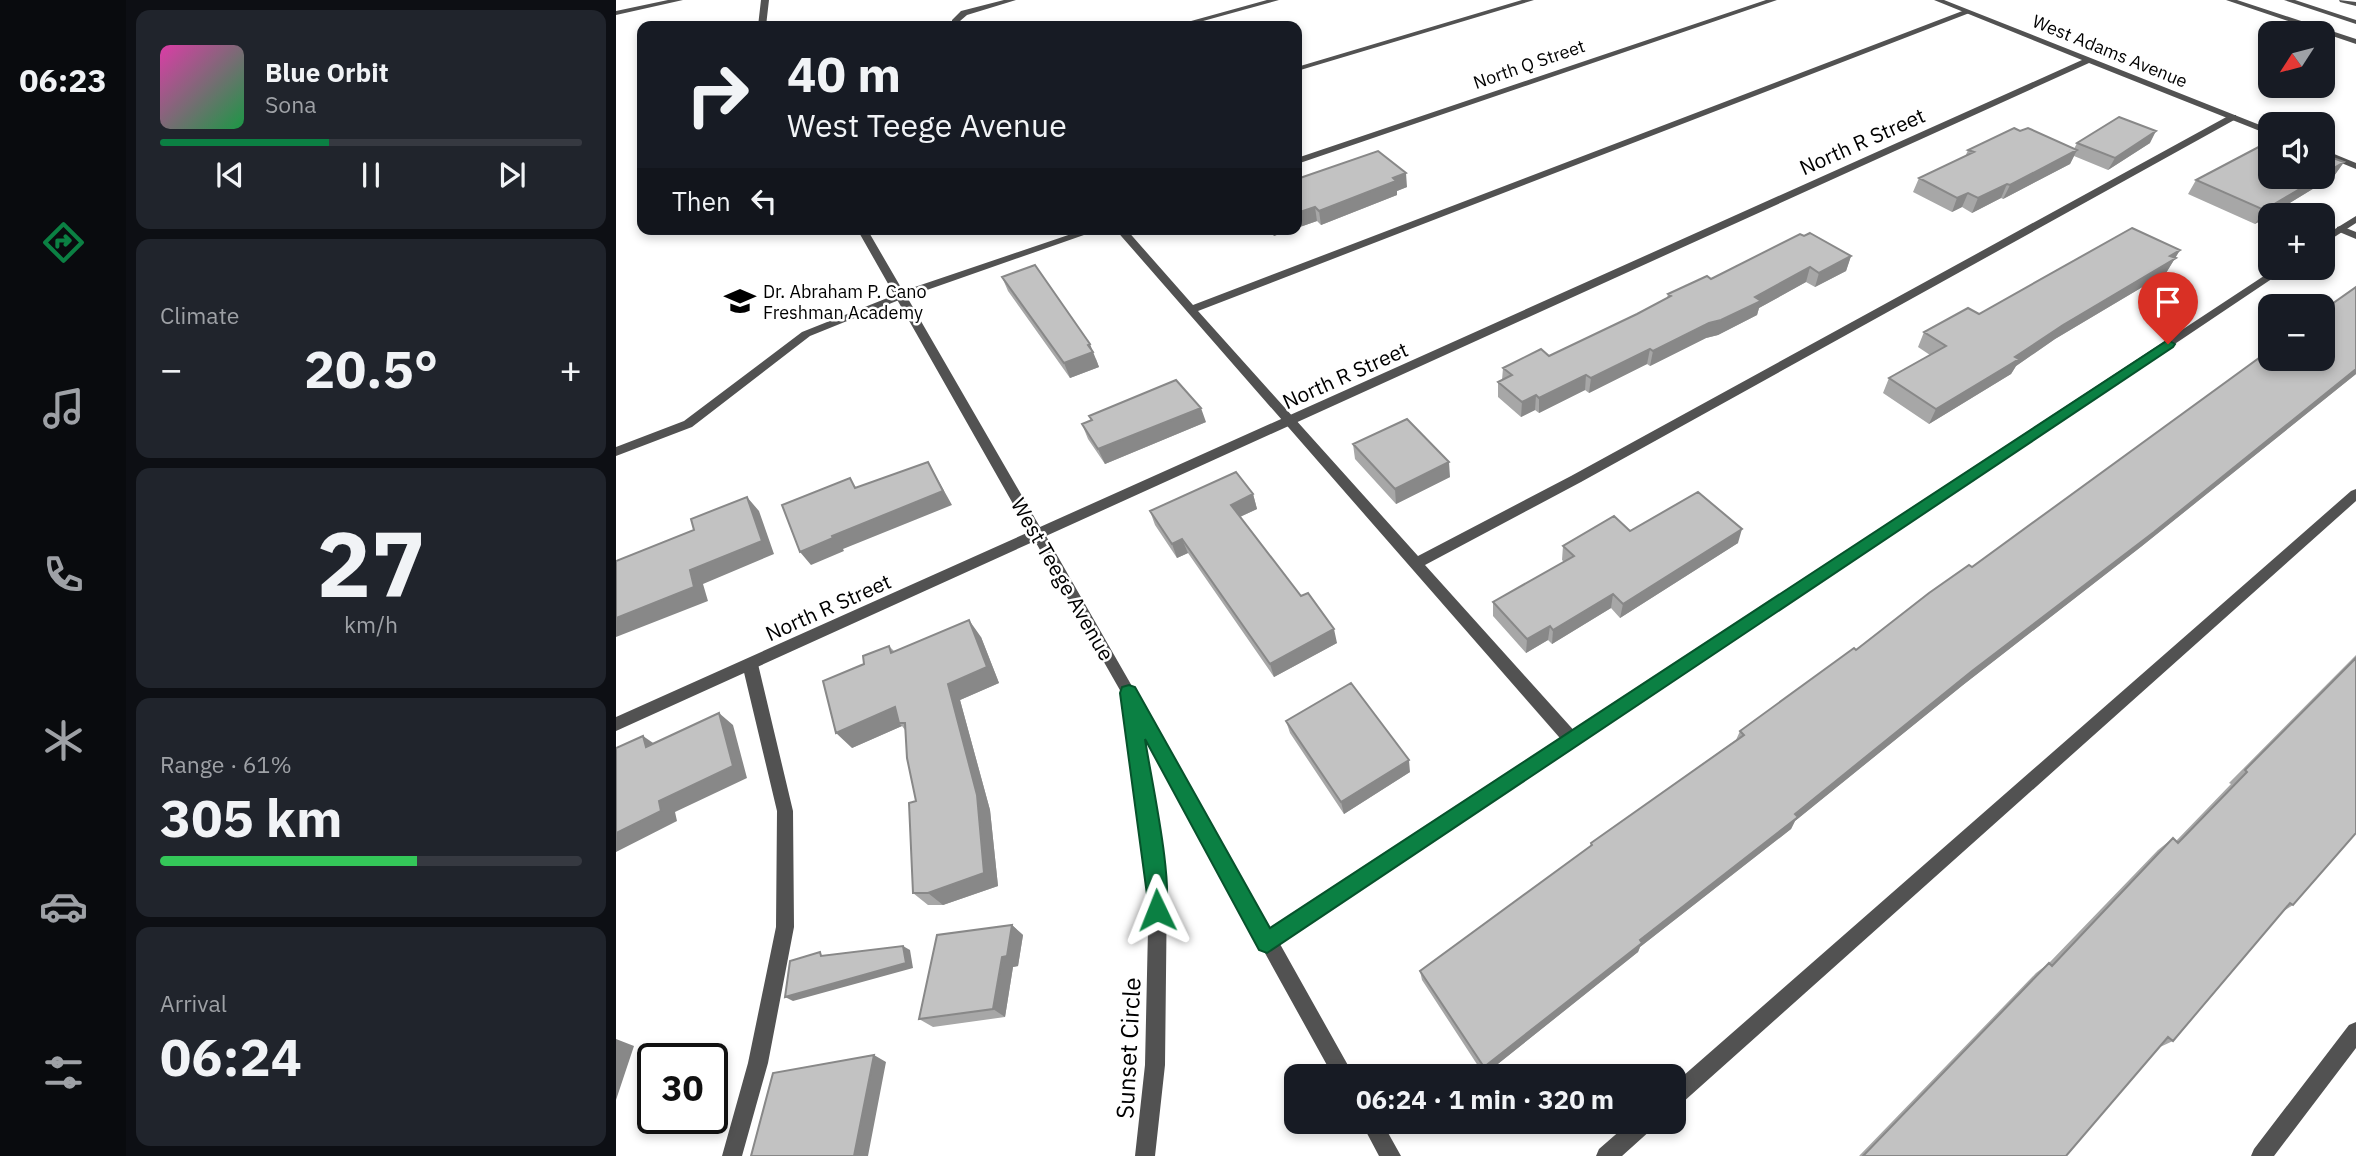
<!DOCTYPE html>
<html lang="en">
<head>
<meta charset="utf-8">
<style>
  body { margin:0; font-family:"IBM Plex Sans",sans-serif; background:#20242c; color:#f1f3f6; height:100vh; display:flex; flex-direction:column; font-size:26px; white-space:nowrap }
  * { box-sizing:border-box; margin:0 }
  p { font-size:23px; color:#9ea1a6 }
  .icon { flex:none; width:38px; height:38px; fill:none; stroke:currentColor; stroke-width:2; stroke-linecap:round; stroke-linejoin:round }
  .map { position:relative; flex:1; overflow:hidden }
  .drawer { display:flex; flex-direction:column; gap:10px; padding:10px; background:#0d0f14; width:490px }
  .drawer>* { flex:none }
  .guide { position:absolute; left:21px; top:21px; width:665px; height:214px; border-radius:14px; box-shadow:0 4px 10px #0003; background:#171b24; color:#f1f3f6; overflow:hidden }
  .needle { width:46px; rotate:234deg }
  .tools { position:absolute; left:1642px; top:21px; display:grid; gap:14px }
  .tools a { display:grid; place-items:center; width:77px; height:77px; border-radius:14px; background:#171b24; box-shadow:0 4px 10px #0003; font-size:35px }
  .speed { position:absolute; left:21px; top:1043px; display:flex; gap:14px; font-size:35px; font-weight:700; text-align:center }
  .speed>* { display:grid; place-content:center; width:91px; height:91px; border-radius:50%; background:#171b24; box-shadow:0 4px 10px #0003; line-height:1 }
  .speed .limit { border:4px solid #111; border-radius:10px; background:#fff; color:#111 }
  .pin { position:absolute; display:grid; place-items:center; width:60px; height:60px; color:#fff; margin:-72px -30px; border-radius:50% 50% 50% 0; rotate:-45deg; box-shadow:0 0 7px #0007 }
  .pin .icon { rotate:45deg }
  .me { position:absolute; width:77px; margin:-38px; rotate:358deg; stroke-linejoin:round; filter:drop-shadow(0 0 5px #0008) }
  .turn { display:flex; align-items:center; gap:24px; height:147px; padding:0 35px; font-size:32px }
  .turn .icon { width:91px; height:91px; stroke-width:2.5 }
  .turn b { display:block; font-size:49px; line-height:60px }
  .then { display:flex; align-items:center; height:66px; padding:0 35px; background:#0003; gap:14px; font-size:26px }
  .big { font-size:52px; font-weight:700; line-height:1.1 }
  .drawer .card { flex:1; display:flex; flex-direction:column; justify-content:center; gap:10px; min-width:0; padding:0 24px; border-radius:14px; background:#20242c }
  .drawer .dial { align-items:center; gap:0 }
  .dial b { font-size:91px; line-height:1 }
  .song { display:flex; align-items:center; gap:21px }
  .cover { width:84px; height:84px; border-radius:10px; background:linear-gradient(135deg,hsl(320 70% 55%),hsl(140 70% 35%)) }
  .played { height:7px; border-radius:4px; background:linear-gradient(90deg,#0b8043 40%,#363941 40%) }
  .keys { display:flex; justify-content:space-around; direction:ltr }
  .heat { display:flex; justify-content:space-between; align-items:center; font-size:38px; direction:ltr }
  .charge { height:10px; border-radius:5px; background:linear-gradient(90deg,#34c759 61%,#363941 0) }
  .trip { position:absolute; left:668px; top:1064px; width:402px; height:70px; border-radius:14px; background:#171b24; box-shadow:0 4px 10px #0003; font-weight:700; line-height:70px; text-align:center }
  main { display:flex; flex:1; min-height:0 }
  .dock { display:flex; flex-direction:column; width:126px; justify-content:space-around; align-items:center; background:#090b0e; color:#9ea1a6 }
  .dock .icon { width:49px; height:49px }
  .dock .on { color:#0b8043 }
  .dock b { font-size:32px; color:#f1f3f6 }
  .map>svg:first-child { display:block }
  .lines { fill:none; stroke-linecap:round; stroke-linejoin:round }
  .service { fill:#525252; fill-rule:evenodd }
  .minor { fill:#525252; fill-rule:evenodd }
  .tertiary { fill:#525252; fill-rule:evenodd }
  .wall { fill:#a7a7a7 }
  .shaded-wall { fill:#888 }
  .building { fill:#c2c2c2; stroke:#888; stroke-width:2 }
  .route { fill:#0b8043; stroke:#07532c; stroke-width:2 }
  .labels { text-anchor:middle; dominant-baseline:central; stroke-width:5; stroke-linejoin:round; paint-order:stroke }
  .far-street-label { font-size:18px; fill:#000; stroke:#fff }
  .far-poi-label { font-size:18px; fill:#000; stroke:#fff; text-anchor:start }
  .street-label { font-size:21px; fill:#000; stroke:#fff }
  .near-street-label { font-size:24px; fill:#000; stroke:#fff }
</style>
</head>
<body>
<main>
<nav class="dock">
<b>06:23</b>
<svg class="icon on" aria-label="directions" viewBox="0 0 24 24"><path d="M12 3l9 9-9 9-9-9zM9 14v-3h6M13 9l2 2-2 2"/></svg>
<svg class="icon" aria-label="music" viewBox="0 0 24 24"><path d="M9 18V5l10-2v13"/><circle cx="6" cy="18" r="3"/><circle cx="16" cy="16" r="3"/></svg>
<svg class="icon" aria-label="phone" viewBox="0 0 24 24"><path d="M5 4h4l2 5-3 2q2 4 5 5l2-3 5 2v4C11 20 4 13 5 4z"/></svg>
<svg class="icon" aria-label="climate" viewBox="0 0 24 24"><path d="M12 3v18M4 7l16 10M4 17L20 7"/></svg>
<svg class="icon" aria-label="car" viewBox="0 0 24 24"><path d="M5 17H2v-5l4-1 3-4h7l3 4 3 1v5h-3M9 17h6M6 11h13"/><circle cx="7" cy="17" r="2"/><circle cx="17" cy="17" r="2"/></svg>
<svg class="icon" aria-label="filters" viewBox="0 0 24 24"><path d="M4 7h16M4 17h16"/><circle cx="9" cy="7" r="2"/><circle cx="15" cy="17" r="2"/></svg>
</nav>
<section class="drawer">
<div class="card">
<div class="song"><i class="cover"></i><div><b>Blue Orbit</b><p>Sona</p></div></div>
<div class="played"></div>
<div class="keys"><svg class="icon" aria-label="previous" viewBox="0 0 24 24"><path d="M18 5L8 12l10 7zM5 5v14"/></svg><svg class="icon" aria-label="pause" viewBox="0 0 24 24"><path d="M8 5v14M16 5v14"/></svg><svg class="icon" aria-label="next" viewBox="0 0 24 24"><path d="M6 5l10 7-10 7zM19 5v14"/></svg></div>
</div>
<div class="card"><p>Climate</p>
<div class="heat"><a>−</a><b class="big">20.5°</b><a>+</a></div>
</div>
<div class="card dial"><b>27</b><p>km/h</p></div>
<div class="card"><p>Range · 61%</p><b class="big">305 km</b><div class="charge"></div></div>
<div class="card"><p>Arrival</p><b class="big">06:24</b></div>
</section>
<div class="map">
<svg width="1740" height="1156" viewBox="0 0 1740 1156">
  <rect width="100%" height="100%" fill="#fff"/>
  <g class="lines">
    <!-- service -->
    <path class="service" d="M 388,0 L 400,0 L 351,15 L 344,21 L 344,26 L 336,26 L 336,20 L 345,11 Z
      M 906,0 L 918,0 L 681,71 L 681,67 Z
      M 1610,0 L 1621,0 L 1740,39 L 1740,44 Z
      M 1668,0 L 1679,0 L 1740,20 L 1740,24 Z
      M 1349,10 L 1356,12 L 582,311 L 802,556 L 955,476 L 1614,115 L 1620,115 L 1620,119 L 965,482 L 809,565 L 962,735 L 964,740 L 962,745 L 956,747 L 950,745 L 499,229 L 510,229 L 577,305 Z
      M 1725,226 L 1740,232 L 1740,239 L 1721,231 L 1721,227 Z
      M 284,293 L 288,294 L 288,298 L 194,336 L 76,427 L 0,456 L 0,447 L 68,421 L 186,332 Z
      M 1740,489 L 1740,501 L 1066,1103 L 1059,1106 L 1059,1083 L 1735,491 Z
      M 134,658 L 139,660 L 142,664 L 177,811 L 178,927 L 152,1063 L 126,1156 L 106,1156 L 132,1063 L 160,927 L 161,811 L 126,664 L 129,660 Z
      M 1014,1122 L 1039,1122 L 1036,1129 L 1006,1156 L 980,1156 L 983,1149 Z"/>
    <!-- minor -->
    <path class="minor" d="M 52,0 L 67,0 L 0,15 L 0,11 Z
      M 145,0 L 153,0 L 150,26 L 142,26 Z
      M 651,0 L 663,0 L 569,26 L 557,26 Z
      M 1150,0 L 1161,0 L 681,164 L 681,158 Z
      M 1318,0 L 1328,0 L 1654,129 L 1654,135 L 1473,63 L 430,536 L 655,929 L 1660,268 L 1672,268 L 664,944 L 738,1076 L 717,1076 L 526,731 L 551,884 L 549,1065 L 539,1156 L 519,1156 L 529,1065 L 533,884 L 506,704 L 509,699 L 419,541 L 0,731 L 0,717 L 413,532 L 241,229 L 251,229 L 287,291 L 470,229 L 485,229 L 291,297 L 424,527 L 1466,60 Z
      M 1706,149 L 1740,163 L 1740,169 L 1706,155 Z
      M 1740,216 L 1740,223 L 1706,245 L 1706,237 Z
      M 745,1122 L 766,1122 L 785,1156 L 763,1156 Z"/>
    <!-- tertiary -->
    <path class="tertiary" d="M 1723,0 L 1740,2 L 1740,6 L 1724,2 Z
      M 1740,1022 L 1740,1048 L 1658,1156 L 1635,1156 L 1638,1149 L 1733,1025 Z"/>
  </g>
  <!-- wall -->
  <path class="wall" d="M 1404,131 L 1458,149 L 1461,143 L 1534,143 L 1492,170 L 1458,156 L 1454,164 L 1387,199 L 1385,198 L 1356,213 L 1346,207 L 1336,212 L 1297,192 L 1303,178 L 1349,157 L 1352,150 Z
    M 1728,162 L 1718,176 L 1639,224 L 1572,194 L 1580,180 Z
    M 681,179 L 791,187 L 781,191 L 781,195 L 705,225 L 701,221 L 681,228 Z
    M 651,229 L 677,229 L 658,236 Z
    M 1564,250 L 1550,273 L 1439,339 L 1400,366 L 1395,374 L 1313,424 L 1267,393 L 1273,378 L 1314,355 L 1302,347 L 1308,332 L 1363,314 Z
    M 1235,256 L 1230,271 L 1199,287 L 1190,282 L 1143,308 L 1141,315 L 1102,335 L 1090,338 L 1034,366 L 1031,364 L 973,393 L 969,390 L 923,413 L 919,410 L 905,417 L 882,397 L 882,382 L 886,380 L 887,368 L 933,356 L 1021,314 L 1051,298 L 1052,294 L 1095,279 Z
    M 386,277 L 480,359 L 483,367 L 454,378 L 392,291 Z
    M 1740,287 L 1740,374 L 1526,546 L 1347,685 L 1179,821 L 1175,829 L 1024,947 L 1022,952 L 868,1075 L 806,980 L 804,971 L 974,847 L 975,843 L 1120,740 L 1124,731 L 1356,567 Z
    M 473,416 L 590,422 L 489,464 L 472,439 L 466,424 L 475,420 Z
    M 737,444 L 834,477 L 780,504 L 739,459 Z
    M 637,494 L 641,509 L 624,517 L 721,643 L 658,677 L 572,553 L 561,558 L 539,525 L 534,511 Z
    M 1014,531 L 1122,543 L 1004,618 L 995,608 L 936,644 L 932,640 L 910,653 L 877,616 L 877,602 L 948,562 L 946,560 L 947,546 Z
    M 365,637 L 383,683 L 344,700 L 374,810 L 382,886 L 327,905 L 312,905 L 297,893 L 300,801 L 289,730 L 286,726 L 236,748 L 248,664 L 273,646 L 278,651 Z
    M 1740,655 L 1740,833 L 1677,905 L 1666,912 L 1557,1041 L 1544,1047 L 1450,1156 L 1243,1156 L 1420,973 L 1433,963 L 1542,850 L 1557,838 L 1560,841 L 1615,784 L 1613,783 Z
    M 670,721 L 794,772 L 728,814 L 674,733 Z
    M 396,925 L 407,935 L 402,966 L 397,967 L 389,1017 L 317,1027 L 303,1019 Z"/>
  <!-- shaded-wall -->
  <path class="shaded-wall" d="M 1540,131 L 1534,143 L 1492,170 L 1499,158 Z
    M 1461,150 L 1454,164 L 1387,199 L 1394,185 Z
    M 1728,162 L 1718,176 L 1639,224 L 1648,210 L 1704,177 L 1706,177 L 1706,175 Z
    M 790,173 L 791,187 L 781,191 L 781,195 L 705,225 L 703,211 L 777,178 Z
    M 1391,184 L 1385,198 L 1356,213 L 1362,198 Z
    M 1352,193 L 1346,207 L 1336,212 L 1341,198 Z
    M 699,207 L 701,221 L 681,228 L 681,213 Z
    M 656,229 L 677,229 L 658,236 Z
    M 1564,250 L 1550,273 L 1439,339 L 1400,366 L 1395,374 L 1313,424 L 1320,409 L 1447,325 Z
    M 1235,256 L 1230,271 L 1199,287 L 1203,273 Z
    M 1194,267 L 1190,282 L 1143,308 L 1141,315 L 1102,335 L 1090,338 L 1034,366 L 1037,351 Z
    M 474,344 L 483,367 L 454,378 L 448,363 Z
    M 1034,349 L 1031,364 L 973,393 L 975,378 Z
    M 1740,369 L 1740,374 L 1526,546 L 1347,685 L 1179,821 L 1175,829 L 1024,947 L 1022,952 L 868,1075 L 868,1067 L 1356,671 Z
    M 970,375 L 969,390 L 923,413 L 923,398 Z
    M 920,395 L 919,410 L 905,417 L 906,402 Z
    M 585,408 L 590,422 L 489,464 L 482,449 Z
    M 312,462 L 336,505 L 227,549 L 228,551 L 195,565 L 184,552 L 216,536 Z
    M 833,462 L 834,477 L 780,504 L 779,489 Z
    M 637,494 L 641,509 L 619,519 L 615,505 Z
    M 131,497 L 143,511 L 158,554 L 87,584 L 92,601 L 0,637 L 0,618 Z
    M 1126,529 L 1122,543 L 1004,618 L 1007,604 Z
    M 566,539 L 572,553 L 561,558 L 556,544 Z
    M 997,594 L 995,608 L 936,644 L 937,630 Z
    M 353,620 L 365,637 L 383,683 L 344,700 L 374,810 L 382,886 L 327,905 L 312,893 L 332,684 Z
    M 934,626 L 932,640 L 910,653 L 911,639 Z
    M 718,629 L 721,643 L 658,677 L 654,664 Z
    M 279,707 L 283,723 L 286,726 L 236,748 L 220,733 Z
    M 103,713 L 117,725 L 131,778 L 59,812 L 61,821 L 0,852 L 0,833 Z
    M 27,736 L 43,747 L 30,747 Z
    M 793,760 L 794,772 L 728,814 L 725,802 Z
    M 396,925 L 407,935 L 402,966 L 397,967 L 389,1017 L 377,1009 L 386,957 Z
    M 287,946 L 294,950 L 297,968 L 177,1001 L 169,997 Z
    M 0,1039 L 18,1046 L 0,1100 Z
    M 258,1055 L 270,1062 L 252,1156 L 238,1156 Z"/>
  <!-- building -->
  <path class="building" d="M 1503,117 L 1540,131 L 1499,158 L 1461,143 Z
    M 1398,128 L 1404,131 L 1412,128 L 1461,150 L 1394,185 L 1391,184 L 1362,198 L 1352,193 L 1341,198 L 1303,178 L 1358,152 L 1352,150 Z
    M 1654,141 L 1654,177 L 1704,177 L 1648,210 L 1580,180 Z
    M 762,151 L 790,173 L 777,178 L 780,181 L 703,211 L 699,207 L 681,213 L 681,179 Z
    M 1706,154 L 1728,162 L 1706,175 Z
    M 1516,228 L 1564,250 L 1554,256 L 1560,258 L 1447,325 L 1399,357 L 1403,359 L 1320,409 L 1273,378 L 1330,346 L 1308,332 L 1352,308 L 1363,314 Z
    M 1194,233 L 1235,256 L 1203,273 L 1194,267 L 1139,297 L 1145,301 L 1105,320 L 1093,323 L 1037,351 L 1034,349 L 975,378 L 970,375 L 923,398 L 920,395 L 906,402 L 882,382 L 896,375 L 887,368 L 925,349 L 933,356 L 1021,314 L 1055,296 L 1052,294 L 1091,276 L 1095,279 L 1184,234 L 1188,236 Z
    M 419,265 L 474,344 L 472,345 L 477,352 L 448,363 L 386,277 Z
    M 1740,287 L 1740,369 L 1538,532 L 1356,671 L 1179,814 L 1182,817 L 1024,940 L 1026,943 L 868,1067 L 804,971 L 976,845 L 975,843 L 1128,735 L 1124,731 L 1238,648 L 1240,650 L 1313,593 L 1353,565 L 1356,567 L 1654,350 L 1654,359 L 1706,359 L 1706,311 Z
    M 560,380 L 585,408 L 482,449 L 466,424 L 476,420 L 473,416 Z
    M 791,419 L 833,462 L 779,489 L 737,444 Z
    M 312,462 L 327,491 L 216,536 L 217,538 L 184,552 L 166,505 L 234,478 L 239,488 Z
    M 620,472 L 637,494 L 615,505 L 685,596 L 692,593 L 718,629 L 654,664 L 566,539 L 556,544 L 534,511 Z
    M 1082,492 L 1126,529 L 1007,604 L 997,594 L 937,630 L 934,626 L 911,639 L 877,602 L 958,556 L 947,546 L 998,516 L 1014,531 Z
    M 131,497 L 146,541 L 74,570 L 78,587 L 0,618 L 0,561 L 78,530 L 75,519 Z
    M 353,620 L 371,667 L 332,684 L 361,795 L 368,873 L 312,893 L 297,893 L 293,803 L 300,801 L 291,758 L 289,723 L 283,723 L 279,707 L 220,733 L 207,681 L 248,664 L 247,656 L 273,646 L 275,653 Z
    M 1740,658 L 1740,833 L 1677,905 L 1674,903 L 1557,1041 L 1552,1037 L 1450,1156 L 1247,1156 L 1433,963 L 1436,966 L 1557,838 L 1562,843 L 1631,772 L 1629,770 Z
    M 735,683 L 793,760 L 725,802 L 670,721 Z
    M 103,713 L 117,766 L 43,801 L 45,811 L 0,833 L 0,748 L 27,736 L 30,747 Z
    M 396,925 L 391,956 L 386,957 L 377,1009 L 303,1019 L 321,935 Z
    M 287,946 L 290,963 L 169,997 L 174,961 L 204,952 L 205,956 Z
    M 258,1055 L 238,1156 L 135,1156 L 157,1073 Z"/>
  <!-- route -->
  <path class="route" d="M 1552,340 L 1559,344 L 1557,347 L 651,953 L 643,950 L 529,739 C 534,774 560,890 548,917 L 541,920 L 534,917 L 504,693 L 506,687 L 513,685 L 519,687 L 654,928 Z"/>
  <!-- icons -->
  <defs>
    <g id="school-bare" transform="scale(2.415)"><path d="M0-5L7-2L0 1L-7-2ZM-4 1L0 2.5L4 1V4Q0 6-4 4Z" fill="#000" stroke="#fff" stroke-width="2.5" paint-order="stroke"/></g>
  </defs>
  <g fill-rule="evenodd">
    <use href="#school-bare" x="124" y="301"/>
  </g>
  <g class="labels">
    <!-- far-street labels -->
    <g class="far-street-label">
      <text transform="translate(1494 51) rotate(22)">West Adams Avenue</text>
      <text transform="translate(913 64) rotate(-19)">North Q Street</text>
    </g>
    <!-- far-poi labels -->
    <g class="far-poi-label">
      <text x="147" y="291">Dr. Abraham P. Cano<tspan x="147" dy="21">Freshman Academy</tspan></text>
    </g>
    <!-- street labels -->
    <g class="street-label">
      <text transform="translate(1246 141) rotate(-24)">North R Street</text>
      <text transform="translate(729 375) rotate(-24)">North R Street</text>
      <text transform="translate(447 579) rotate(60)">West Teege Avenue</text>
      <text transform="translate(212 607) rotate(-24)">North R Street</text>
    </g>
    <!-- near-street labels -->
    <g class="near-street-label">
      <text transform="translate(512 1048) rotate(-87)">Sunset Circle</text>
    </g>
  </g>
</svg>
<div class="tools">
<a><svg class="needle" viewBox="-14 -14 28 28"><path d="M0-13l5 13h-10z" fill="#e53935"/><path d="M0 13l5-13h-10z" fill="#9ea1a6"/></svg></a>
<a><svg class="icon" aria-label="sound" viewBox="0 0 24 24"><path d="M4 9h4l5-4v14l-5-4H4zM17 9q2 3 0 6"/></svg></a>
<a>+</a>
<a>−</a>
</div>
<div class="speed"><div class="limit">30</div></div>
<div class="pin" style="left:1552px;top:344px;background:#d93025"><svg class="icon" aria-label="arrive" viewBox="0 0 24 24"><path d="M6 21V4h12l-3 4 3 4H6"/></svg></div>
<svg class="me" style="left:541px;top:910px" viewBox="-20 -20 40 40"><path d="M0-17L14 15 0 8-14 15z" fill="#0b8043" stroke="#fff" stroke-width="4"/></svg>
<div class="trip">06:24 · 1 min · 320 m</div>
<div class="guide">
<div class="turn"><svg class="icon" aria-label="right" viewBox="0 0 24 24"><path d="M7 20v-9h11M14 6l5 5-5 5"/></svg><div><b>40 m</b>West Teege Avenue</div></div>
<div class="then">Then<svg class="icon" aria-label="left" viewBox="0 0 24 24"><path d="M17 20v-9H6M10 6l-5 5 5 5"/></svg></div>
</div>
</div>
</main>
</body>
</html>
